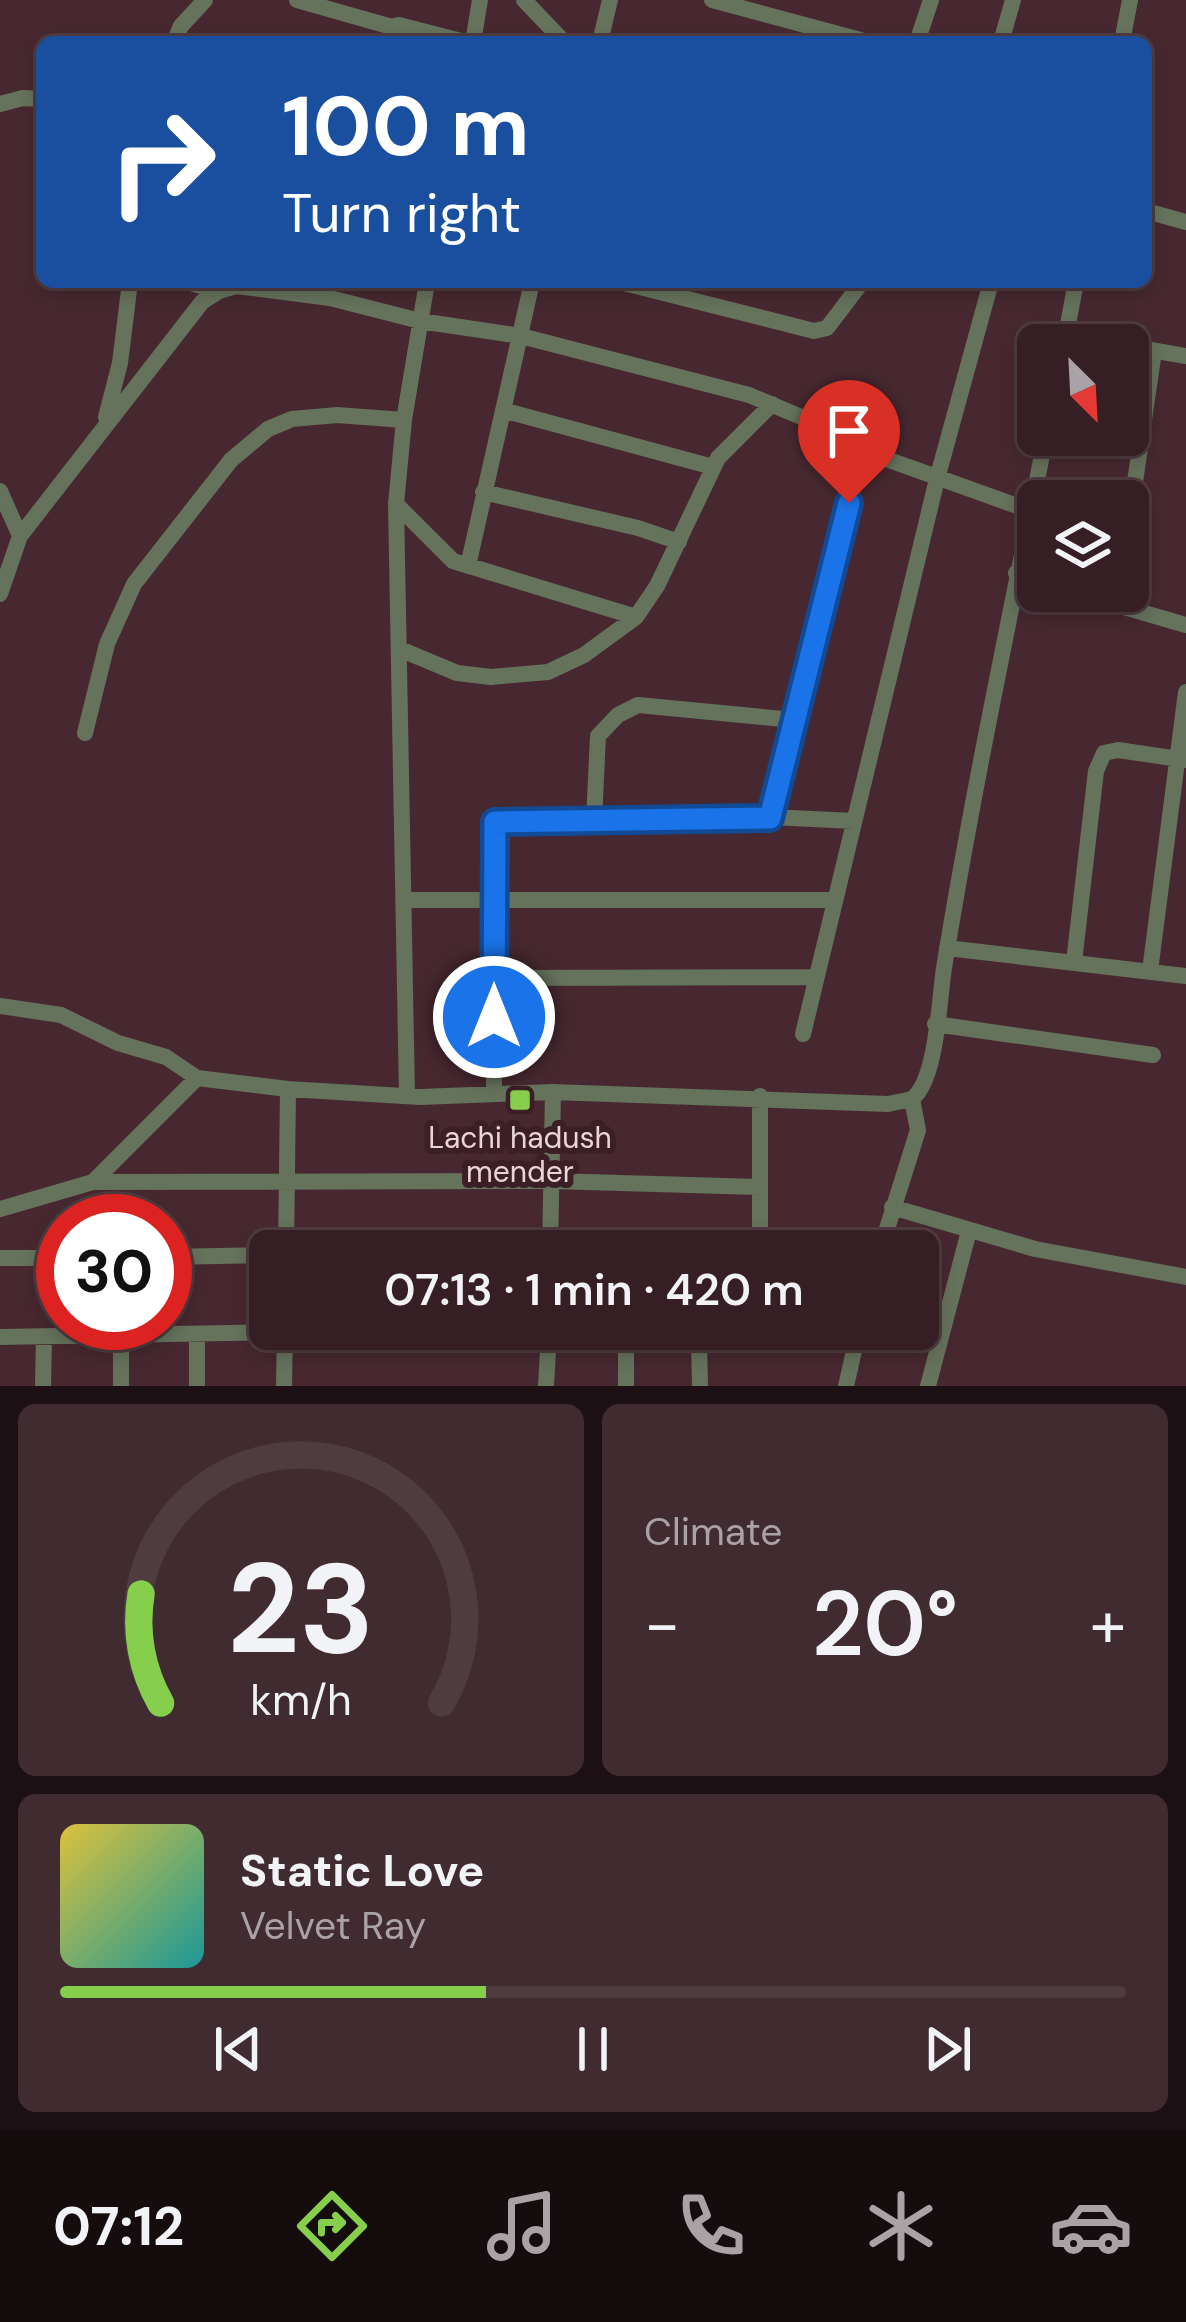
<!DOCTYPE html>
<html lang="en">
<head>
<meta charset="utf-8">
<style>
  body { margin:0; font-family:"DM Sans",sans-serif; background:#402b31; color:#f1f3f6; height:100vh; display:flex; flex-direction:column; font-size:45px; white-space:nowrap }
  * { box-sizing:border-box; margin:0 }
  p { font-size:39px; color:#aaa2a6 }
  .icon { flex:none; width:66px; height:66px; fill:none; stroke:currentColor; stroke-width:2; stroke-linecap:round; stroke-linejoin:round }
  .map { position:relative; height:1386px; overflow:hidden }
  .panel { display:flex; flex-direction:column; gap:18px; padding:18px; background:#1d1014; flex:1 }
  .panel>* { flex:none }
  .guide { position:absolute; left:36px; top:36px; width:1116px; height:252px; border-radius:18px; box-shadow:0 6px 18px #0003,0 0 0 3px #4f3c41; background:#1a4fa0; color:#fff; overflow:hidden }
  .needle { width:78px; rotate:156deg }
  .buttons { position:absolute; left:1017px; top:324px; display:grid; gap:24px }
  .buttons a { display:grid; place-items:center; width:132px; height:132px; border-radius:18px; background:#351e24; box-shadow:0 6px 18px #0003,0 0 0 3px #4f3c41; font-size:60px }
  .speed { position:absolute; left:36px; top:1194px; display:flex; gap:24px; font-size:60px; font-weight:700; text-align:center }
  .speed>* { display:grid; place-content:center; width:156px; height:156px; border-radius:50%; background:#351e24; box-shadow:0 6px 18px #0003,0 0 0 3px #4f3c41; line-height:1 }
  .speed .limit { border:18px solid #d22; background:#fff; color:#111 }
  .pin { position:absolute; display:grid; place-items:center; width:102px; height:102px; color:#fff; margin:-123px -51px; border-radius:50% 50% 50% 0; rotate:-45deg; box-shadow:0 0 12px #0007 }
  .pin .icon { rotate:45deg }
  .me { position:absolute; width:132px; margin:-66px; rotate:0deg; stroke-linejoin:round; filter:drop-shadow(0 0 9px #0008) }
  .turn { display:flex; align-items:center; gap:42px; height:252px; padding:0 48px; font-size:54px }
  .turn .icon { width:156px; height:156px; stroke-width:2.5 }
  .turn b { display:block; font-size:84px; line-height:102px }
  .big { font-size:90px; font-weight:600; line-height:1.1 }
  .panel .card { flex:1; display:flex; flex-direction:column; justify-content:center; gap:18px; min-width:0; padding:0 42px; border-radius:18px; background:#402b31 }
  .panel .dial { align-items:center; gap:0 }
  .dial svg { height:312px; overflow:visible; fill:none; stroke:#4f3c41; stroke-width:7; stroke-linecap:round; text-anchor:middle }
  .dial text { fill:#f1f3f6; stroke:none }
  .song { display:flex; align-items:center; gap:36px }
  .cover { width:144px; height:144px; border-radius:18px; background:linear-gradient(135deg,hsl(50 70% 55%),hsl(180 70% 35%)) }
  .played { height:12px; border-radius:6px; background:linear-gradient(90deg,#85cf4c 40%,#4f3c41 40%) }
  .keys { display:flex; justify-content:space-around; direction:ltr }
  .heat { display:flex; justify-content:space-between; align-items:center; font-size:66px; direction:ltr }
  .panel .tiles { flex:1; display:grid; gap:18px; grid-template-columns:1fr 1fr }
  .card:last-child { grid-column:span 2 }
  .trip { position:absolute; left:249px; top:1230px; width:690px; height:120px; border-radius:18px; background:#351e24; box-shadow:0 6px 18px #0003,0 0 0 3px #4f3c41; font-weight:600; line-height:120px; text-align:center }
  .dock { display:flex; height:192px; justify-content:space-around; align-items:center; background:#150c0e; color:#aaa2a6 }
  .dock .icon { width:84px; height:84px }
  .dock .active { color:#85cf4c }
  .dock b { font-size:54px; color:#f1f3f6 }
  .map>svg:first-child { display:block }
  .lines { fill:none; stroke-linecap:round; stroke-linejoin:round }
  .minor { stroke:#65725c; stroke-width:16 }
  .route-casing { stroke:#114b97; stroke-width:30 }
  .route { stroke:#1a73e8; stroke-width:21 }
  .poi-dot { fill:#85cf4c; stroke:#3c1e26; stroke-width:4.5 }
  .labels { text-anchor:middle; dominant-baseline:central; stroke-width:12; stroke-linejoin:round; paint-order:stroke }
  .poi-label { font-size:30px; fill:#ead5d9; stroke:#3c1e26 }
</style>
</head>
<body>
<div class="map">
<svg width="1186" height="1386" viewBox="0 0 1186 1386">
  <rect width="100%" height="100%" fill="#472830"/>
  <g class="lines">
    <!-- minor -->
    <path class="minor" d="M 297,0 L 392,27 L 399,25 L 465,42
      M 524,0 L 564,42
      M 712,0 L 868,42
      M 174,42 L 181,26 L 205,0
      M 473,42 L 480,0
      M 600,42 L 610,0
      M 917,42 L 931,0
      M 1001,42 L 1013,0
      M 1122,42 L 1130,0
      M 0,104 L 23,98 L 42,99
      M 1146,211 L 1186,222
      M 187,282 L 219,291
      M 620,282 L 814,331 L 827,328 L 862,282
      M 1067,332 L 1124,345
      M 1064,345 L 1076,282
      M 1128,346 L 1186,356
      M 506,411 L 713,467
      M 106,417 L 120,363 L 130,282
      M 0,491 L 20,536
      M 483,492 L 638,528 L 679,542
      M 396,504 L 453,561 L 636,617
      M 1128,530 L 1154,351
      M 468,566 L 532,282
      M 1016,573 L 1038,581
      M 1069,591 L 1186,625
      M 0,594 L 20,536 L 202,302 L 219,291 L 236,286 L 330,298 L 420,321 L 521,336 L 749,395 L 806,419 L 869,455
      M 402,650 L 457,673 L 491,677 L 548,672 L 584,655 L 636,617 L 657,586 L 718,458 L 772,404
      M 85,733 L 107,644 L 134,584 L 231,460 L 268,429 L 292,419 L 337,415 L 404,420
      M 770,817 L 860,460 L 869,455 L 878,456 L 1031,511
      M 594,820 L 598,736 L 618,715 L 638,705 L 794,720
      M 406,900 L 835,900
      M 947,948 L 1186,976
      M 1074,962 L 1096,771 L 1104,753 L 1118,750 L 1186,760
      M 1150,971 L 1186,692
      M 495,978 L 816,977
      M 0,1006 L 61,1015 L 118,1043 L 166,1057 L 197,1078 L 288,1089 L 420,1097 L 553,1092 L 888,1104 L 912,1099 C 937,1080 939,1000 944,968 C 973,789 1011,612 1046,435
      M 935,1024 L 1153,1055
      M 803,1034 L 937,479 L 991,282
      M 494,1094 L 495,822 L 770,817 L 854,821
      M 407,1096 L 396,504 L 404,420 L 427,282
      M 93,1182 L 551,1181 L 759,1187
      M 892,1207 L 1035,1249 L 1186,1277
      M 0,1209 L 93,1182 L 197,1078
      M 286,1251 L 288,1089
      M 550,1251 L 553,1092
      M 760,1251 L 760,1096
      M 880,1251 L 918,1130 L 912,1099
      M 165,1257 L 270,1255
      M 0,1258 L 63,1258
      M 197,1334 L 197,1386
      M 0,1337 L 285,1332 L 450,1340 L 699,1342 L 804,1336 L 820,1329
      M 699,1342 L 700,1386
      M 43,1386 L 44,1337
      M 121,1386 L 121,1338
      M 284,1386 L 285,1329
      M 546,1386 L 549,1333
      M 626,1386 L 626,1342
      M 846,1386 L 859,1329
      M 928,1386 L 969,1231"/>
  </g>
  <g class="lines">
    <!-- route casing -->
    <g class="route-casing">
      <path id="route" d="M 494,1017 L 495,822 L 770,818 L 849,503"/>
    </g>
    <!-- route -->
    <use href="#route" class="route"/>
  </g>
  <!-- markers -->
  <rect class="poi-dot" x="508" y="1088" width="24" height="24" rx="6"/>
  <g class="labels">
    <!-- poi labels -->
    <g class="poi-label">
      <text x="520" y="1137">Lachi hadush<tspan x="520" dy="34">mender</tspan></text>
    </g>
  </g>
</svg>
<div class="buttons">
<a><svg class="needle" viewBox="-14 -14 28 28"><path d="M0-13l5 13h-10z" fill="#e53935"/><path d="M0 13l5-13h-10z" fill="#aaa2a6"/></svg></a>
<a><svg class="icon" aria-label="layers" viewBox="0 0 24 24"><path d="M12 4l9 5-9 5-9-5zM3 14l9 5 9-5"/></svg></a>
</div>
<div class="speed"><div class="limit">30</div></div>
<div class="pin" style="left:849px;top:503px;background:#d93025"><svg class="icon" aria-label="arrive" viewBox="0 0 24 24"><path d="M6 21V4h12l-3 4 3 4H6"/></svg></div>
<svg class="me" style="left:494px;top:1017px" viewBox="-20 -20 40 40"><circle r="17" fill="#1a73e8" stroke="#fff" stroke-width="3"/><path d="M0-11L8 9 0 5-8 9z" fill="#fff"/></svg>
<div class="trip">07:13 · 1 min · 420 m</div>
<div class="guide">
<div class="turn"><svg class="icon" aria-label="right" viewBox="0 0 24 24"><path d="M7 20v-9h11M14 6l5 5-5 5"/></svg><div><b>100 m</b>Turn right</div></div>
</div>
</div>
<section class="panel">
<div class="tiles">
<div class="card dial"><svg viewBox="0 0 100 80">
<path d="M14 69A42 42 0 1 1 86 69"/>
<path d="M14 69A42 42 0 0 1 9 41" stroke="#85cf4c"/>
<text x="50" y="56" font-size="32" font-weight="700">23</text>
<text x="50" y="72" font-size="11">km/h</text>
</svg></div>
<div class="card"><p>Climate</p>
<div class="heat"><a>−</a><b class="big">20°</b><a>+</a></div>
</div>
<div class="card">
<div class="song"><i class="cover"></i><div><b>Static Love</b><p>Velvet Ray</p></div></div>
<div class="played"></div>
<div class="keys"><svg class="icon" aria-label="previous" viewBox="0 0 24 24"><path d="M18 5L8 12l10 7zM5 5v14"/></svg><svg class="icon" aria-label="pause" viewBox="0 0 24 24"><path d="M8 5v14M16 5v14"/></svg><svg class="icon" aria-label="next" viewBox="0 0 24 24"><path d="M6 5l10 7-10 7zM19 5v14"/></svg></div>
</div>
</div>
</section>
<nav class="dock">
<b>07:12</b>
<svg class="icon active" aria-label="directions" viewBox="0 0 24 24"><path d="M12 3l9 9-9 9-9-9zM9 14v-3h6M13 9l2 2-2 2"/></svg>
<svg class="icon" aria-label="music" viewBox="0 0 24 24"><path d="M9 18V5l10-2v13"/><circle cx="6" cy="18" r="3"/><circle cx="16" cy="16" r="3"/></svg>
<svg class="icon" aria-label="phone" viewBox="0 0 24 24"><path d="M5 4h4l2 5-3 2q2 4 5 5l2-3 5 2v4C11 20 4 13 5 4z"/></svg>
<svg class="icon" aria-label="climate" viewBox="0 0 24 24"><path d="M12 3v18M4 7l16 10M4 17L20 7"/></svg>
<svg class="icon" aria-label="car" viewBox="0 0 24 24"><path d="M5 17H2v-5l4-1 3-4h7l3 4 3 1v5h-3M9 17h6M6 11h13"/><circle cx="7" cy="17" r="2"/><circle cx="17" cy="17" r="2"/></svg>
</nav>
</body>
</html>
